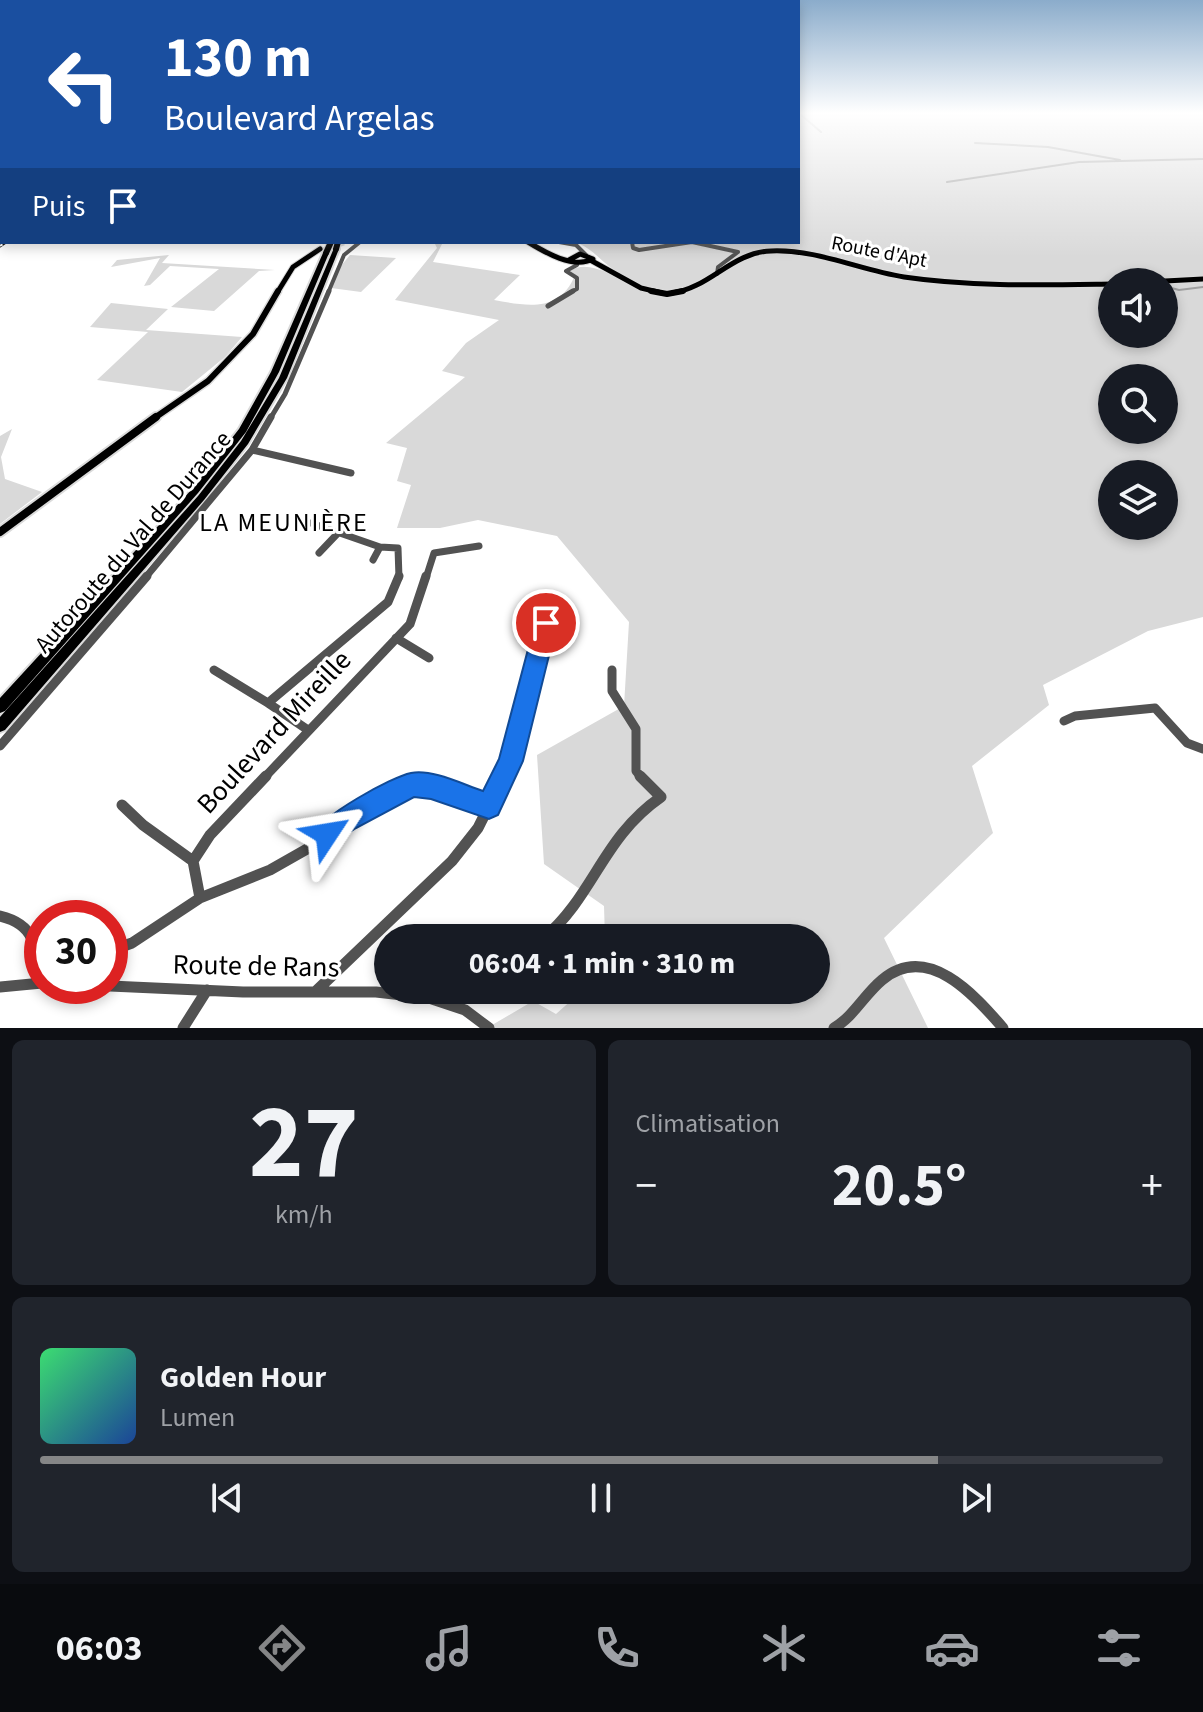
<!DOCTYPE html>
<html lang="fr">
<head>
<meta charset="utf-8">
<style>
  body { margin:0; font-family:"Source Sans 3",sans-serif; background:#20242c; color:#f1f3f6; height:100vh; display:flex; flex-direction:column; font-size:30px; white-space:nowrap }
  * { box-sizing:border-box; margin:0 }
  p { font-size:26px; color:#9ea1a6 }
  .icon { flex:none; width:44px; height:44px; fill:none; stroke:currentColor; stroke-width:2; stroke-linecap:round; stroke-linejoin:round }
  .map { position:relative; height:1028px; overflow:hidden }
  .sheet { display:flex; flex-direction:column; gap:12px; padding:12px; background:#0d0f14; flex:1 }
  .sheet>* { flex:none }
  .banner { position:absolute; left:0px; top:0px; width:800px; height:244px; box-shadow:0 4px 12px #0003; background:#1a4fa0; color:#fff; overflow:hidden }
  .buttons { position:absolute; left:1098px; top:268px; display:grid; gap:16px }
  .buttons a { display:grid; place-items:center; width:80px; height:80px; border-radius:50%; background:#171b24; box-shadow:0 4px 12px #0003; font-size:40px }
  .speed { position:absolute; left:24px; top:900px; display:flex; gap:16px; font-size:40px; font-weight:700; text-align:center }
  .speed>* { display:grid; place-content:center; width:104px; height:104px; border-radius:50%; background:#171b24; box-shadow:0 4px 12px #0003; line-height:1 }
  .speed .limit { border:12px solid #d22; background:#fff; color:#111 }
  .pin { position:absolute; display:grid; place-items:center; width:68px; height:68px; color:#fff; margin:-34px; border:4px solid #fff; border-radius:50%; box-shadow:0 2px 8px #0007 }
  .me { position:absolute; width:88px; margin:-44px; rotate:57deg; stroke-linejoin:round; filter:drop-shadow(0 0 6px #0008) }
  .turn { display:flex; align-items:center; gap:28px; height:168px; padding:0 32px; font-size:36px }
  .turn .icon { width:104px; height:104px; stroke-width:2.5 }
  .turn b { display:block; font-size:56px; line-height:68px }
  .then { display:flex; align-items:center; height:76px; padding:0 32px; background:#0003; gap:16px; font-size:30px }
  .big { font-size:60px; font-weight:700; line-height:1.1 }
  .sheet .widget { flex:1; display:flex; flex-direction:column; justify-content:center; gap:12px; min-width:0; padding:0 28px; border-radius:12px; background:#20242c }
  .sheet .dial { align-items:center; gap:0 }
  .dial b { font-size:104px; line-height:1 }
  .song { display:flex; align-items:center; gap:24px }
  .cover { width:96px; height:96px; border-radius:12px; background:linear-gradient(135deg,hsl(140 70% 55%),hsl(220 70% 35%)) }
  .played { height:8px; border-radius:4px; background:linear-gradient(90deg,#858687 80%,#363941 80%) }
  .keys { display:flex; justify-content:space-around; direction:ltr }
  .heat { display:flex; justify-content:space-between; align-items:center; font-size:44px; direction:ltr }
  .sheet .tiles { flex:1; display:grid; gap:12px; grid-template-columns:1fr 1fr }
  .widget:last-child { grid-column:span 2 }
  .trip { position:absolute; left:374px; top:924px; width:456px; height:80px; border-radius:40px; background:#171b24; box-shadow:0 4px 12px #0003; font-weight:700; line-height:80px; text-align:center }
  .menu { display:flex; height:128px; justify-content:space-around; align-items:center; background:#090b0e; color:#9ea1a6 }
  .menu .icon { width:56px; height:56px }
  .menu .active { color:#858687 }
  .menu b { font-size:36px; color:#f1f3f6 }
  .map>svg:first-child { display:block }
  .green { fill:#d9d9d9; fill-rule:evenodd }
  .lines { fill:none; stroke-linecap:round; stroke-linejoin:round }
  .stream { stroke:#a0a0a0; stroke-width:2 }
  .major-tunnel { stroke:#d9d9d9; stroke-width:5; stroke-dasharray:5 2; stroke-linecap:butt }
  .major-far2-casing { stroke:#dbdbdb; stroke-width:7 }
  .major-far1-casing { stroke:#dbdbdb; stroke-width:9 }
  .major-casing { stroke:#dbdbdb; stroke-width:12 }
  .highway-casing { stroke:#dbdbdb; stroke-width:4 }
  .minor-far5 { stroke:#525252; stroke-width:3 }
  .minor-far4 { stroke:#525252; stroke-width:4 }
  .minor-far3 { stroke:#525252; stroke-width:5 }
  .minor-far2 { stroke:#525252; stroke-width:7 }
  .minor-far1 { stroke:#525252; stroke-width:9 }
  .minor { stroke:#525252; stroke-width:11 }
  .major-far2 { stroke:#000; stroke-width:5 }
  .major-far1 { stroke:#000; stroke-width:6 }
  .major { stroke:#000; stroke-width:8 }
  .highway { fill:#000; fill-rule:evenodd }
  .rail-casing { stroke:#000; stroke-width:3 }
  .rail { stroke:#fff; stroke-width:2; stroke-dasharray:3; stroke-linecap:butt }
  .highway-bridge-casing { stroke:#dbdbdb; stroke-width:8; stroke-linecap:butt }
  .highway-bridge { stroke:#000; stroke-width:6 }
  .route { fill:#1a73e8; stroke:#114b97; stroke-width:2 }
  .labels { text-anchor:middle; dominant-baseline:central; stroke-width:6; stroke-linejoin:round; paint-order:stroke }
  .far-street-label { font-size:20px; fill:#000; stroke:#fff }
  .street-label { font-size:24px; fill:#000; stroke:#fff }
  .neighbourhood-label { font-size:26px; letter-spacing:2px; fill:#000; stroke:#fff }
  .near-street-label { font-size:28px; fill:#000; stroke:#fff }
</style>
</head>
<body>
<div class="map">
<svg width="1203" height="1028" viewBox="0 0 1203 1028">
  <rect width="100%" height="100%" fill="#fff"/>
  <!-- green -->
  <path class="green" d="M 798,113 L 1203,113 L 1203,617 L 1148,631 L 1043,685 L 1049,705 L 972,766 L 993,833 L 884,938 L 928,1028 L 487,1028 L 533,1001 L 556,1014 L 583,990 L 816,990 L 816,938 L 605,938 L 604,906 L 544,864 L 537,755 L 624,706 L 629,622 L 557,536 L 478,520 L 440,528 L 397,528 L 411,485 L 397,481 L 407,448 L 386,443 L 465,377 L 442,371 L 466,343 L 499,320 L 395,300 L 437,248 L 435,244 L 420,242 L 443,242 L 433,262 L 520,275 L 494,300 C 527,306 560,313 575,275 L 570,271 C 581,263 595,268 607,272 L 613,269 C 601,261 593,250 580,244 L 583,242 L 798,242 ZM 1112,282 L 1164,282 L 1164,334 L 1112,334 ZM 1112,378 L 1164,378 L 1164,430 L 1112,430 ZM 1112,474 L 1164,474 L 1164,526 L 1112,526 Z
    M 169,255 L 162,263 L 275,270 L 259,271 L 214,311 L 171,307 L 219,269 L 170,266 L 150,285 L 144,286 L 160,258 L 111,267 L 117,260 Z
    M 350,255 L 396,258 L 361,292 L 331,288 L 340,267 Z
    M 111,303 L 168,309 L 146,330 L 242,337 L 225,357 L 182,392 L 97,380 L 148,332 L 90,327 Z
    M 12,429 L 1,457 L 5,479 L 42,492 L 0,524 L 0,436 Z"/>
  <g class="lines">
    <!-- stream -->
    <path class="stream" d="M 799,113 L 821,132
      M 975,143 L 1048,147 L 1120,160
      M 947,182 L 1079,162 L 1203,159
      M 1164,286 L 1179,290 L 1203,287"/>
    <!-- major-tunnel -->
    <path class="major-tunnel" d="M 320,251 L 344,243"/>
    <!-- major-far2 casing -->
    <g class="major-far2-casing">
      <path id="major-far2" d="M 528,242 C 546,253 573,269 593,259 L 580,254 L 569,260
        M 592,261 L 641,288 L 662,293
        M 1146,282 L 1203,279
        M 277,293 L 293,267 L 320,249
        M 672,293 C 710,288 732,252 771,251 C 817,249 859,270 904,277 C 972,287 1043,285 1112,284"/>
    </g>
    <!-- major-far1 casing -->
    <g class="major-far1-casing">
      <path id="major-far1" d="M 651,291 L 667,294 L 683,291
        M 153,419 L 208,381 L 253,334 L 278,291"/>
    </g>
    <!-- major casing -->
    <g class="major-casing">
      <path id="major" d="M 0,532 L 156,417"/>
    </g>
    <!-- highway casing -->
    <g class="highway-casing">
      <path id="highway" d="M 334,248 L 339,249 L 287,378 L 248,444 L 204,500 L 5,730 L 0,732 L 0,717 L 198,496 L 241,441 L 279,378 Z
        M 326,251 L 329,253 L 279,372 L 246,432 L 198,493 L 5,711 L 0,713 L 0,698 L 192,489 L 239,429 L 271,372 L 323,253 Z"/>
    </g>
    <!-- minor-far5 -->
    <path class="minor-far5" d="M 0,172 L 2,169"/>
    <!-- minor-far4 -->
    <path class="minor-far4" d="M 559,242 L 576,245 L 586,255
      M 632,242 L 633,248 L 639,250 L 692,242 L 738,252 L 718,267 L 717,274
      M 566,271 L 577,265
      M 566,271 L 577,278 L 577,289 L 569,293
      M 328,293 L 344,255 L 360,242"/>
    <!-- minor-far3 -->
    <path class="minor-far3" d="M 548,306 L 573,291
      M 270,419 L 285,394 L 329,291"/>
    <!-- minor-far2 -->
    <path class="minor-far2" d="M 252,450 L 351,473
      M 311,523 L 380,547 L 398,548 L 399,578
      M 319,553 L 339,532
      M 373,560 L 380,547
      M 145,578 L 252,450 L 271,417
      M 426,578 L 434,553 L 479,546"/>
    <!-- minor-far1 -->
    <path class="minor-far1" d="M 396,638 L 429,658
      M 214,670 L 268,703
      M 612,670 L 612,691 L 636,729 L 636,771 L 642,778
      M 1064,721 L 1075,716 L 1155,708 L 1187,743 L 1203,749
      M 308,730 L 268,703 L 388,602 L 399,576
      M 0,746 L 147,576
      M 264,778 L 410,624 L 426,576
      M 503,778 L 511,761 L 549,615"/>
    <!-- minor -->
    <path class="minor" d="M 122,805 L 143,825 L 193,861
      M 200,898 L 270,870 L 307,849 L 346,819 L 412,785 L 431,787 L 489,806
      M 0,916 C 38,925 36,949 37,983 L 42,980
      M 544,938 C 595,894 602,838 661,797 L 640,776
      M 110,951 L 132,943 L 200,898 L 193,861 L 210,835 L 266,776
      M 110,986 L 243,992 L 376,992 L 429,998 L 465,1010 L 489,1028
      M 0,987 L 42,983
      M 315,992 L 452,861 L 478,828 L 504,776
      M 183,1028 L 207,990
      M 834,1028 C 854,1016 864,995 882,980 C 927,942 974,994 1003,1028"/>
    <!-- major-far2 -->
    <use href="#major-far2" class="major-far2"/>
    <!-- major-far1 -->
    <use href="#major-far1" class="major-far1"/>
    <!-- major -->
    <use href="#major" class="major"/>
    <!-- highway -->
    <use href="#highway" class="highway"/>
    <!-- rail casing -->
    <g class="rail-casing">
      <path id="rail" d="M 0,246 L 6,242"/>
    </g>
    <!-- rail -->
    <use href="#rail" class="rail"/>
    <!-- highway-bridge casing -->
    <g class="highway-bridge-casing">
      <path id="highway-bridge" d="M 336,249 L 338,242
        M 326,253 L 331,242"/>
    </g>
    <!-- highway-bridge -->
    <use href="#highway-bridge" class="highway-bridge"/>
  </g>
  <!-- sky -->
  <linearGradient id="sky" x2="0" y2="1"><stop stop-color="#8baccb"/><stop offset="0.44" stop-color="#fff"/><stop offset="1" stop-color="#fff" stop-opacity="0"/></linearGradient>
  <rect width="1203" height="257" fill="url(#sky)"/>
  <!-- route -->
  <path class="route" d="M 546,615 L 553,617 L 557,623 L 523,761 L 498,815 L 489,819 L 431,799 L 414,797 L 356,828 L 327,847 L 317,843 L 314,834 C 321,816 391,777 411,773 C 433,769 462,784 483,791 L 499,759 L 535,623 L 539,617 Z"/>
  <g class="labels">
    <!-- far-street labels -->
    <g class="far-street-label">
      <text transform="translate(879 252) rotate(11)">Route d'Apt</text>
    </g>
    <!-- street labels -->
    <g class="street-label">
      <text transform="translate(133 542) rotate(-49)">Autoroute du Val de Durance</text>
    </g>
    <!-- neighbourhood labels -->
    <g class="neighbourhood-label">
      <text x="284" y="522">LA MEUNIÈRE</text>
    </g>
    <!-- near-street labels -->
    <g class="near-street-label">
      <text transform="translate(274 732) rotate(-47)">Boulevard Mireille</text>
      <text transform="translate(256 966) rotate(1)">Route de Rans</text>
    </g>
  </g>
</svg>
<div class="buttons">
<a><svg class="icon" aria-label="sound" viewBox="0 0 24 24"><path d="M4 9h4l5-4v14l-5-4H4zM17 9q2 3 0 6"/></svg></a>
<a><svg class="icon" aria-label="search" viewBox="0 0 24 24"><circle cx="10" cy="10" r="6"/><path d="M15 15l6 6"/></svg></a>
<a><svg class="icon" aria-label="layers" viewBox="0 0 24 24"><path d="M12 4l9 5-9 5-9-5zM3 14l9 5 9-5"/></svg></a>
</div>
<div class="speed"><div class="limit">30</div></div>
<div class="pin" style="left:546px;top:623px;background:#d93025"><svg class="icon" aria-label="arrive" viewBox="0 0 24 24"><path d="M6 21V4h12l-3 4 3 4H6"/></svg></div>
<svg class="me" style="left:327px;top:834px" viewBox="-20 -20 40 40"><path d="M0-17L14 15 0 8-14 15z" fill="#1a73e8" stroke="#fff" stroke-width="4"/></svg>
<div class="trip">06:04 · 1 min · 310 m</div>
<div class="banner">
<div class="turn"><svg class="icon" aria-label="left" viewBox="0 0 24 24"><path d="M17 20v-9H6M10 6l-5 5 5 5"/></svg><div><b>130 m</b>Boulevard Argelas</div></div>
<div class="then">Puis<svg class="icon" aria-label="arrive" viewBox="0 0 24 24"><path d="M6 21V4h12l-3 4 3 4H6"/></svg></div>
</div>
</div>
<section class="sheet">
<div class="tiles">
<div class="widget dial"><b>27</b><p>km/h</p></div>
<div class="widget"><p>Climatisation</p>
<div class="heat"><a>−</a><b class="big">20.5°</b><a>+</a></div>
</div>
<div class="widget">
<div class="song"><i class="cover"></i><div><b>Golden Hour</b><p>Lumen</p></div></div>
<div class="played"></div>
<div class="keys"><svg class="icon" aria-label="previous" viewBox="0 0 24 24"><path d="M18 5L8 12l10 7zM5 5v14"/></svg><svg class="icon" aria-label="pause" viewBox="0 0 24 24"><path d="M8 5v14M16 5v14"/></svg><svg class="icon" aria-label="next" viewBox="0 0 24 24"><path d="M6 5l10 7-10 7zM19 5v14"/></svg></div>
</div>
</div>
</section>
<nav class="menu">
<b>06:03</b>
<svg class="icon active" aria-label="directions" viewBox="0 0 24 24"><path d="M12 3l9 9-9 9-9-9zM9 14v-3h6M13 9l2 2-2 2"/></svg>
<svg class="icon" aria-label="music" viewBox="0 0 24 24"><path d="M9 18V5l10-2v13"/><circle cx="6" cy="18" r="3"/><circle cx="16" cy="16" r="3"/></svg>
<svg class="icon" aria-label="phone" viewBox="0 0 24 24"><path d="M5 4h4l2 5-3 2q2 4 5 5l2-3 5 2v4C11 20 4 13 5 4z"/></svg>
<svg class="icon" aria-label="climate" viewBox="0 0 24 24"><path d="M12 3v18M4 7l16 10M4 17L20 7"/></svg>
<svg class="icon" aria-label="car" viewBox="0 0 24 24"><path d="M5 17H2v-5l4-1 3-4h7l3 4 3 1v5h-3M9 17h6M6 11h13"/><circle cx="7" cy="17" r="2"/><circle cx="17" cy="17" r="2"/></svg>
<svg class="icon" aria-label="filters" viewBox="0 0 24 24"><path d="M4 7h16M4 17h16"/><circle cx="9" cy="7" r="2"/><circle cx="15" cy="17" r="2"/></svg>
</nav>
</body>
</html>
